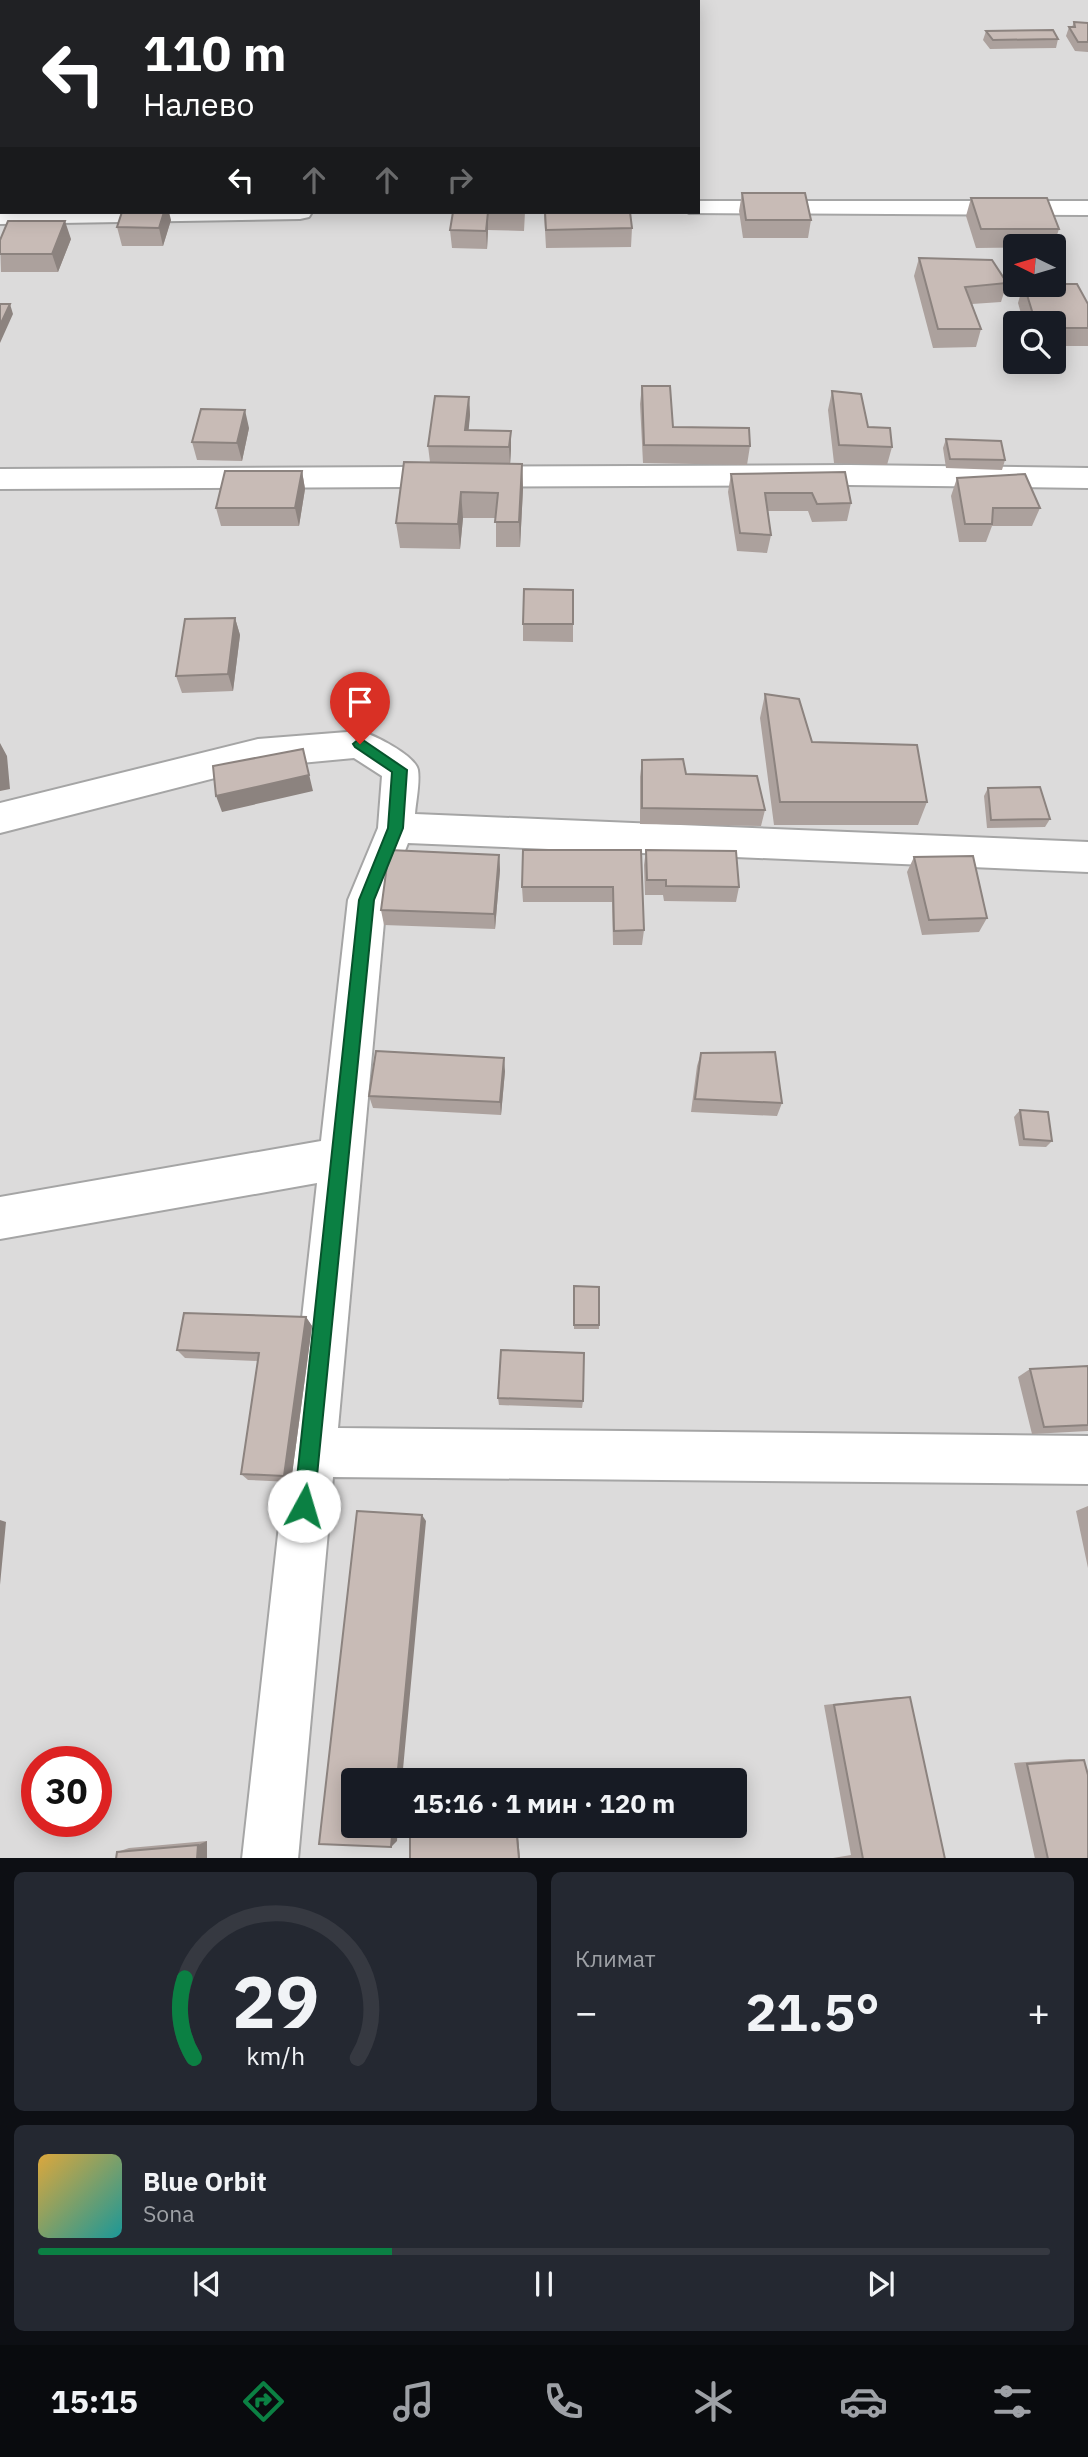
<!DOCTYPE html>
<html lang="ru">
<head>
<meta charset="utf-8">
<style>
  body { margin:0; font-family:"IBM Plex Sans",sans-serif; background:#242831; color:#f1f3f6; height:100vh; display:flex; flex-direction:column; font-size:26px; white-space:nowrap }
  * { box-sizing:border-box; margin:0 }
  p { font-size:23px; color:#9ea1a6 }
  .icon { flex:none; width:38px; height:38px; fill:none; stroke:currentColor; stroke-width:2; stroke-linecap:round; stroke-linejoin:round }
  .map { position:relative; height:1858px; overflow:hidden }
  .details { display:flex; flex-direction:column; gap:14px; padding:14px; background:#0d0f14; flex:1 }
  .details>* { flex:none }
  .top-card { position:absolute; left:0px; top:0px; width:700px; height:214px; box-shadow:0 4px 18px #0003; background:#202124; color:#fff; overflow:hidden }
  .needle { width:46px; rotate:275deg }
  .controls { position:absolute; left:1003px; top:234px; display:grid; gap:14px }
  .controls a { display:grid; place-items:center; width:63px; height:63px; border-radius:7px; background:#171b24; box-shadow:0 4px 18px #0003; font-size:35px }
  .speed { position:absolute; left:21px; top:1746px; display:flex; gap:14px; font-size:35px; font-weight:700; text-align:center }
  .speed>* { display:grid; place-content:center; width:91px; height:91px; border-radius:50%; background:#171b24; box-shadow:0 4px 18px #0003; line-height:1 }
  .speed .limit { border:10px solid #d22; background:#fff; color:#111 }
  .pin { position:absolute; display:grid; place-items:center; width:60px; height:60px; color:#fff; margin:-72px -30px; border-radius:50% 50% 50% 0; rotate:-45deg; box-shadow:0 0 7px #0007 }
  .pin .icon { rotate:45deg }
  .me { position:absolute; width:77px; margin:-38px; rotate:6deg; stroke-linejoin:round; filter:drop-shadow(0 0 5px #0008) }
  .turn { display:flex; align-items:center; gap:24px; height:147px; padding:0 28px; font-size:32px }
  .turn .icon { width:91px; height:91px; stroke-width:2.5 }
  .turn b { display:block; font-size:49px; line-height:60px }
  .lanes { display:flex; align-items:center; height:66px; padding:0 28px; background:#0003; justify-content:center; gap:35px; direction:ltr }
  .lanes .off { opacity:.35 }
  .big { font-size:52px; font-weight:800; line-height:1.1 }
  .details .widget { flex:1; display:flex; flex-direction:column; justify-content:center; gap:10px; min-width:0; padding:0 24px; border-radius:10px; background:#242831 }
  .details .dial { align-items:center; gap:0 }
  .dial svg { height:182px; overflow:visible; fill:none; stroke:#363941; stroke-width:7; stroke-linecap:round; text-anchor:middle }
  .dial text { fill:#f1f3f6; stroke:none }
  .song { display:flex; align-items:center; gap:21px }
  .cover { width:84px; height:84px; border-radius:10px; background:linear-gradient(135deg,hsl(40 70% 55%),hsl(180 70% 35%)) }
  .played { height:7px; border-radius:4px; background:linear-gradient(90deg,#0b8043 35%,#363941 35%) }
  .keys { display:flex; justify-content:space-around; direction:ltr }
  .heat { display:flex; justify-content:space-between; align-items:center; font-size:38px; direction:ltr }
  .details .tiles { flex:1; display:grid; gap:14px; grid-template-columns:1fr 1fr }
  .widget:last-child { grid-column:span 2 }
  .trip { position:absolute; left:341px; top:1768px; width:406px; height:70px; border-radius:7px; background:#171b24; box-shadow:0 4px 18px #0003; font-weight:800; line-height:70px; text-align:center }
  .dock { display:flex; height:112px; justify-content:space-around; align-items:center; background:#090b0e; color:#9ea1a6 }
  .dock .icon { width:49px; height:49px }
  .dock .on { color:#0b8043 }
  .dock b { font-size:32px; color:#f1f3f6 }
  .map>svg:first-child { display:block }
  .residential { fill:#dcdbdb; fill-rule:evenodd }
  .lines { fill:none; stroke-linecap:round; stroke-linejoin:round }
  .street-casing { stroke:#a5a5a5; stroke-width:4 }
  .street { fill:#fff; fill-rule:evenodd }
  .wall { fill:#aca19d }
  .shaded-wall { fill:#8c837f }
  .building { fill:#c8bbb6; stroke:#8c837f; stroke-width:2 }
  .route { fill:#0b8043; stroke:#07532c; stroke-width:2 }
</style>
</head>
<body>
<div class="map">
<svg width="1088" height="1859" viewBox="0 0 1088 1859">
  <rect width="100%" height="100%" fill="#f0eae3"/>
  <!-- residential -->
  <path class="residential" d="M 0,0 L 1088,0 L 1088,1858 L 0,1859 ZM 2,2 L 698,2 L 698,212 L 2,212 ZM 1015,247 L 1054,247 L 1054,285 L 1015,285 ZM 1015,324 L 1054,324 L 1054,362 L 1015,362 ZM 37,1762 L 96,1762 L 96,1822 L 37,1822 ZM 354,1780 L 735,1780 L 735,1825 L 354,1825 Z"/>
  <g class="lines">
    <!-- street casing -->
    <g class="street-casing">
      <path id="street" d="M 698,201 L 1088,201 L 1088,215 L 689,213 L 698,212 Z
        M 0,210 L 2,212 L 312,212 L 309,217 L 300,219 L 0,224 Z
        M 849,465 L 1088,468 L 1088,488 L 849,485 L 0,489 L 0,469 Z
        M 360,731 C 374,735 415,755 418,770 C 420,783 416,801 415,814 L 1088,842 L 1088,872 L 408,843 L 386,900 L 338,1428 L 1088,1436 L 1088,1484 L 333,1477 L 298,1859 L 242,1859 L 317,1183 L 0,1239 L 0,1197 L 321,1141 L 348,900 L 378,828 L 382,776 L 354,758 L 258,767 L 0,833 L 0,803 L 258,739 Z"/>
    </g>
    <!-- street -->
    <use href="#street" class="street"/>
  </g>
  <!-- wall -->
  <path class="wall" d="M 1074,22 L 1088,23 L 1088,52 L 1075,51 L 1066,36 L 1069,27 L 1072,27 Z
    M 986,31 L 1058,39 L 1056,48 L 990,49 L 983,40 Z
    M 742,193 L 811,220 L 808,238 L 743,238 L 739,211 Z
    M 971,198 L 1059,229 L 1053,247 L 976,248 L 966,216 Z
    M 453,212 L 525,212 L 524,231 L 488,230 L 487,249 L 452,248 L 450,230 Z
    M 544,212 L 630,212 L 632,228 L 631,247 L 546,248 Z
    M 171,220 L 163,246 L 122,246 L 117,227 Z
    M 71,239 L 58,272 L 1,272 L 0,240 Z
    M 919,258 L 1007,283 L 1001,302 L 972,304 L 981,329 L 976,347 L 933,348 L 914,276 Z
    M 1023,285 L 1054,285 L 1088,304 L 1088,346 L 1054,346 L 1054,324 L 1024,324 L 1018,303 Z
    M 642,386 L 673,427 L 750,446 L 747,465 L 643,463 L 640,404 Z
    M 832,391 L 868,427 L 892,447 L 887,465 L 834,463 L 828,410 Z
    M 469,397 L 470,415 L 468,430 L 511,431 L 511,449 L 510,463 L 522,464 L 523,489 L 520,547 L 496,547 L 496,518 L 463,518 L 460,549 L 400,548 L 396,523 L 430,462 L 428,446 Z
    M 249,428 L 242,461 L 197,460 L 192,442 Z
    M 946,439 L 1005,460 L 1002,470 L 946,468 L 943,448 Z
    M 302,471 L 305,489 L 299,526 L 221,526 L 216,508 Z
    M 845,472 L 851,503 L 847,521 L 812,522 L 808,511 L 768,511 L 771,535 L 767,553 L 737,551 L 728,492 L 731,474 Z
    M 957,478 L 1040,508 L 1032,526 L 992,526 L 986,542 L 959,542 L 951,496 Z
    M 573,590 L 573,642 L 523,641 L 523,624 Z
    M 235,618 L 240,635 L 233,691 L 182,693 L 176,676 Z
    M 765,694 L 812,742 L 927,802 L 918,825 L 774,825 L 760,718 Z
    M 642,760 L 686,774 L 765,810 L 761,826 L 640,824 L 640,777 Z
    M 988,788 L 1050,819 L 1045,827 L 987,828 L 984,796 Z
    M 641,850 L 644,930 L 642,945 L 613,945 L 612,902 L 523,902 L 522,887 Z
    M 646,850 L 739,887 L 736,902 L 664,901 L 663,895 L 645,895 L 644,865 Z
    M 499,855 L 500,870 L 495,929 L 384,925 L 381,910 Z
    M 914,857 L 987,918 L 979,932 L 922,935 L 907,872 Z
    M 701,1053 L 782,1103 L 777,1116 L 691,1112 L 697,1066 Z
    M 505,1071 L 501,1115 L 373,1108 L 369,1096 Z
    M 1020,1110 L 1052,1141 L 1046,1147 L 1019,1146 L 1014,1117 Z
    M 574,1286 L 599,1325 L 599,1329 L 574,1329 Z
    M 306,1317 L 312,1326 L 291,1482 L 248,1480 L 241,1474 L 258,1361 L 185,1358 L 177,1350 Z
    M 1088,1366 L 1088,1431 L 1032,1434 L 1018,1377 L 1030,1369 Z
    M 498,1398 L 583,1401 L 582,1408 L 499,1405 Z
    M 1088,1506 L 1088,1568 L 1076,1511 Z
    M 897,1697 L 910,1697 L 945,1859 L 827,1859 L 851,1855 L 824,1705 Z
    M 1070,1759 L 1084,1760 L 1088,1859 L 1035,1859 L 1014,1763 Z
    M 207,1841 L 207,1859 L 116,1859 L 117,1852 L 129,1848 Z"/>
  <!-- shaded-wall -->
  <path class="shaded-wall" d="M 164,212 L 169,212 L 171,220 L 163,246 L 159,228 Z
    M 488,212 L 488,230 L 487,249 L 486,231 Z
    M 65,221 L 71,239 L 58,272 L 52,254 Z
    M 10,304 L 13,314 L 0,343 L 0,325 Z
    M 469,397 L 470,415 L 467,448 L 465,430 Z
    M 245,410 L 249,428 L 242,461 L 237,443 Z
    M 511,431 L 511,449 L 510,466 L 509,447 Z
    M 522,464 L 523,489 L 520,547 L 519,522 Z
    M 302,471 L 305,489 L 299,526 L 295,508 Z
    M 461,492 L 463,518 L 460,549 L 458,524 Z
    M 235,618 L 240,635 L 233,691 L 228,674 Z
    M 0,743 L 7,756 L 10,789 L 0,791 Z
    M 303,749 L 313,791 L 222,812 L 216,796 Z
    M 499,855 L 500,870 L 495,929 L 494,914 Z
    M 504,1058 L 505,1071 L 501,1115 L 500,1102 Z
    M 306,1317 L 312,1326 L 291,1482 L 284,1476 Z
    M 422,1515 L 426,1521 L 402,1780 L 397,1780 Z
    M 0,1520 L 6,1522 L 0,1585 Z
    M 393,1825 L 398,1825 L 397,1841 L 391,1847 Z
    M 516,1825 L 517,1825 L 520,1859 L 519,1859 Z
    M 207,1841 L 207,1859 L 197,1859 L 198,1845 Z"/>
  <!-- building -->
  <path class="building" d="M 142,0 L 169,0 L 169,2 L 141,2 Z
    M 492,0 L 534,0 L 534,2 L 491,2 Z
    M 1074,22 L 1088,23 L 1088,42 L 1078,42 L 1069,27 L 1075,27 Z
    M 1053,30 L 1058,39 L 993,40 L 986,31 Z
    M 742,193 L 805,193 L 811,220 L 746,220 Z
    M 971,198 L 1047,198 L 1059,229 L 981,229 Z
    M 122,212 L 164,212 L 159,228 L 117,227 Z
    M 453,212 L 524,212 L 488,212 L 486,231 L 450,230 Z
    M 545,212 L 630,212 L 632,228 L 546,230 Z
    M 8,221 L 65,221 L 52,254 L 0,254 L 0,240 Z
    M 919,258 L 992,260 L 1007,283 L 965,287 L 981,329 L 938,329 Z
    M 1054,284 L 1077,284 L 1088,304 L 1088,328 L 1054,328 L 1054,324 L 1036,324 L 1024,285 L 1054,285 Z
    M 0,304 L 10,304 L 0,325 Z
    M 642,386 L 670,386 L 673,427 L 749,428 L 750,446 L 644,445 Z
    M 832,391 L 861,394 L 868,427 L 890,428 L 892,447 L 839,445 Z
    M 435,396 L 469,397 L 465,430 L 511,431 L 509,447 L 428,446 Z
    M 201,409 L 245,410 L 237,443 L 192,442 Z
    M 946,439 L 1001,441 L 1005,460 L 950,459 Z
    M 404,462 L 522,464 L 519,522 L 495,522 L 498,493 L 461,492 L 458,524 L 396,523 Z
    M 225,471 L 302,471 L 295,508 L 216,508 Z
    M 845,472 L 851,503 L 817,504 L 812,493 L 765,493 L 771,535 L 740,533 L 731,474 Z
    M 1025,474 L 1040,508 L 993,508 L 992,524 L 965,524 L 957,478 Z
    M 524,589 L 573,590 L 573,624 L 523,624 Z
    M 235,618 L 228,674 L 176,676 L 185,619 Z
    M 765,694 L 799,699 L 812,742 L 917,745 L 927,802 L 780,802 Z
    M 303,749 L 309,775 L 216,796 L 213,766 Z
    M 683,759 L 686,774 L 757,776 L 765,810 L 642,808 L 642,760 Z
    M 1040,787 L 1050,819 L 991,820 L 988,788 Z
    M 389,850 L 499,855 L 494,914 L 381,910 Z
    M 523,850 L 641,850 L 644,930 L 614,931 L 613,887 L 522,887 Z
    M 646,850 L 736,851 L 739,887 L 666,886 L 666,880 L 647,880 Z
    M 973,856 L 987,918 L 929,920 L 914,857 Z
    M 376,1051 L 504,1058 L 500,1102 L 369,1096 Z
    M 775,1052 L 782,1103 L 695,1099 L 701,1053 Z
    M 1020,1110 L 1048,1112 L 1052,1141 L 1024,1139 Z
    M 574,1286 L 599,1287 L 599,1325 L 574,1325 Z
    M 184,1313 L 306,1317 L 284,1476 L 241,1474 L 259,1353 L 177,1350 Z
    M 501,1350 L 584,1353 L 583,1401 L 498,1398 Z
    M 1088,1366 L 1088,1425 L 1044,1427 L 1030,1369 Z
    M 357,1511 L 422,1515 L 397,1780 L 354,1780 L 354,1825 L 393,1825 L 391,1847 L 319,1844 Z
    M 910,1697 L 945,1859 L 863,1859 L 834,1705 Z
    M 1084,1760 L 1088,1775 L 1088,1859 L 1048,1859 L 1027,1764 Z
    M 410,1825 L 516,1825 L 519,1859 L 410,1859 Z
    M 198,1845 L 197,1859 L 116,1859 L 117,1852 Z"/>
  <!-- route -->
  <path class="route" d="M 360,738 L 407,770 L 403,828 L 374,900 L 314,1506 L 311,1513 L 304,1516 L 297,1513 L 294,1506 L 359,900 L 388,828 L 392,772 L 355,747 L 353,744 Z"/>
</svg>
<div class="controls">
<a><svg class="needle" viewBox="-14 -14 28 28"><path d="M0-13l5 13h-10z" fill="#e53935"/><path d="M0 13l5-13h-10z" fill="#9ea1a6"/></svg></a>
<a><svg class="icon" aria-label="search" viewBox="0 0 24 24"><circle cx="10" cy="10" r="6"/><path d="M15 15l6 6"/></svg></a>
</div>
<div class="speed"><div class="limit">30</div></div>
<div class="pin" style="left:360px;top:744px;background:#d93025"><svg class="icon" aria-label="arrive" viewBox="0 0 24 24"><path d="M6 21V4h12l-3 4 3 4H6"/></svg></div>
<svg class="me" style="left:304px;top:1506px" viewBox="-20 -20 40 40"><circle r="19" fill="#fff"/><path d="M0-13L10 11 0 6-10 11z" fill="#0b8043"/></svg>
<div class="trip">15:16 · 1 мин · 120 m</div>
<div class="top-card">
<div class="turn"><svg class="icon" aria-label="left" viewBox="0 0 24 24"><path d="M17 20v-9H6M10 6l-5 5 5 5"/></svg><div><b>110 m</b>Налево</div></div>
<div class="lanes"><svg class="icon" aria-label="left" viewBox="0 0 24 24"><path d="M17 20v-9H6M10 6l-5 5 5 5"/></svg><svg class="icon off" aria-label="ahead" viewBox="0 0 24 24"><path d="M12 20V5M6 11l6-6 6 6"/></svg><svg class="icon off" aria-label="ahead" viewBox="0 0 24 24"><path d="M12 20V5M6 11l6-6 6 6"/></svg><svg class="icon off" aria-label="right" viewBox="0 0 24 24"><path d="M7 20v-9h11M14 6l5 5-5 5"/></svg></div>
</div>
</div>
<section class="details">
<div class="tiles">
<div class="widget dial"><svg viewBox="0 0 100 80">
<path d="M14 69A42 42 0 1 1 86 69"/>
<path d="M14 69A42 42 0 0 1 10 34" stroke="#0b8043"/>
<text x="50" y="56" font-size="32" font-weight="700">29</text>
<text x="50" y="72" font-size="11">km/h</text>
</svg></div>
<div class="widget"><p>Климат</p>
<div class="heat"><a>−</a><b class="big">21.5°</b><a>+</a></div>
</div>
<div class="widget">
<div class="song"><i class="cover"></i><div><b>Blue Orbit</b><p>Sona</p></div></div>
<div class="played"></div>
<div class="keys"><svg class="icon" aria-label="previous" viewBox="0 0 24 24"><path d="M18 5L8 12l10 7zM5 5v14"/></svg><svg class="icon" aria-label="pause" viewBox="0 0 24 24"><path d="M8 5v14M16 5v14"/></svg><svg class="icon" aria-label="next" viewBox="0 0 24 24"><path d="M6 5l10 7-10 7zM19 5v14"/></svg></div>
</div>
</div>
</section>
<nav class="dock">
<b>15:15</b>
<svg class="icon on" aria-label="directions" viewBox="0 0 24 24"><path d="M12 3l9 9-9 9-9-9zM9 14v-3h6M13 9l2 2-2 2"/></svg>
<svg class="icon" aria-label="music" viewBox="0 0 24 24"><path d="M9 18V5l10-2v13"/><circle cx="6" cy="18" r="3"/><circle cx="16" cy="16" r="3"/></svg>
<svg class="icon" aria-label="phone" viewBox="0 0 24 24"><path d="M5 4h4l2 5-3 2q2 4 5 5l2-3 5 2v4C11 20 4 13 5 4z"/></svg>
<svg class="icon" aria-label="climate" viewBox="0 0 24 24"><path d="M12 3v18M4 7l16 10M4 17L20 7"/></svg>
<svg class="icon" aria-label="car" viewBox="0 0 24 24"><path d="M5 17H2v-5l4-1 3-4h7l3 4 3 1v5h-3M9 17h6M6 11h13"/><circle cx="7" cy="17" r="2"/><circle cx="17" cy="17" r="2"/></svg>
<svg class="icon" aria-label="filters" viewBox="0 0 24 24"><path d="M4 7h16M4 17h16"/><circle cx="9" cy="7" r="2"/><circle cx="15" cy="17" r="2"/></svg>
</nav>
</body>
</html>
